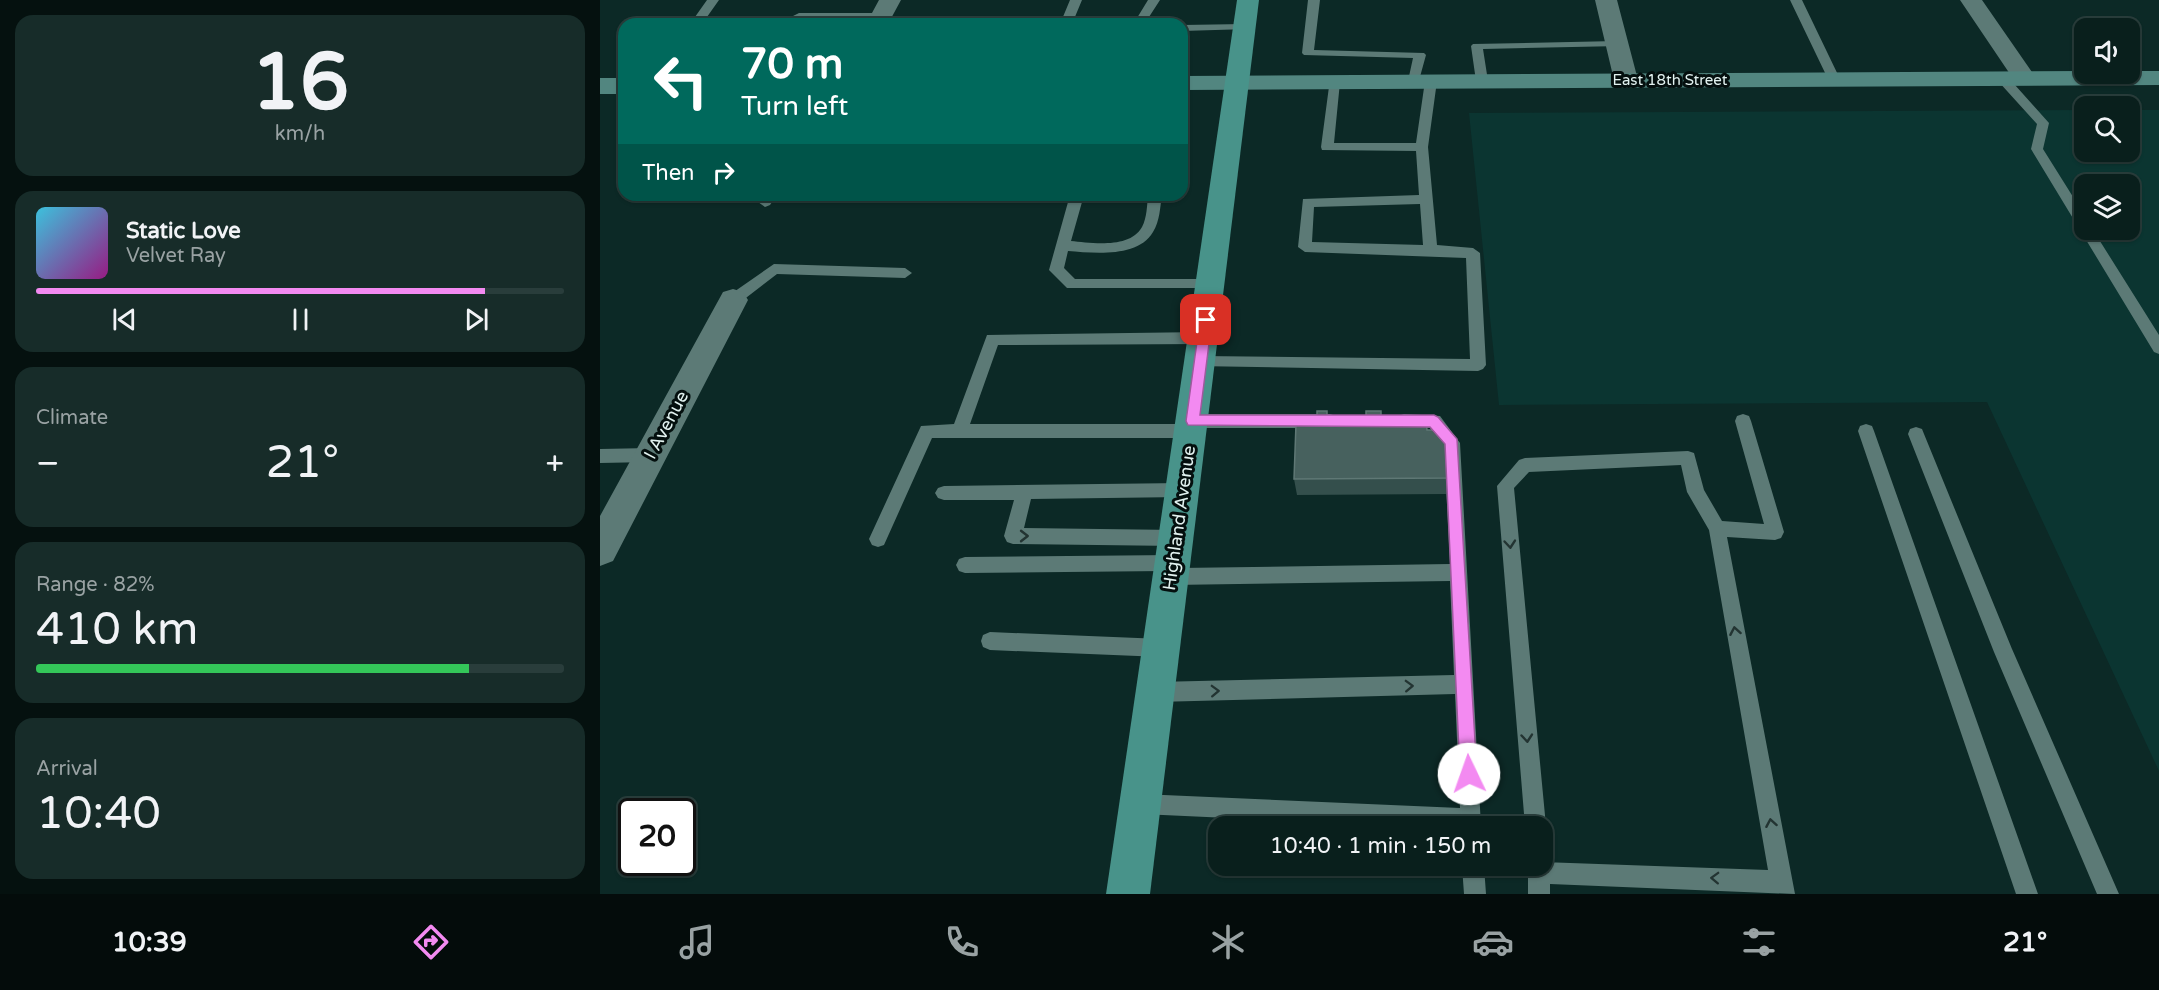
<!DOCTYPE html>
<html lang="en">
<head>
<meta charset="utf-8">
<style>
  body { margin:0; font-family:"Varela Round",sans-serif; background:#172c29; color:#f1f3f6; height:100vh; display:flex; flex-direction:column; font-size:22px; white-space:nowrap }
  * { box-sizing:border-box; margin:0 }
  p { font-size:20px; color:#99a2a3 }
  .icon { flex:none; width:33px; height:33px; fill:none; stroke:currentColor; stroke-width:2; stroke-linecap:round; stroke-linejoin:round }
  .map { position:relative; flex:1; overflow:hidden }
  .side { display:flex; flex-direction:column; gap:15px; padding:15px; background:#05110f; width:600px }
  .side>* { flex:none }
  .top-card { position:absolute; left:18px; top:18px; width:570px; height:183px; border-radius:18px; box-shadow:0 2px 4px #0004,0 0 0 2px #293d3b; background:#00695c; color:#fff; overflow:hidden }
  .buttons { position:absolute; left:1474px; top:18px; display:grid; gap:12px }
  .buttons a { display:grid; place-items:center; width:66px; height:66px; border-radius:12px; background:#091f1c; box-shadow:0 2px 4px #0004,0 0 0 2px #293d3b; font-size:30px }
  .speed { position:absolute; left:18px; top:798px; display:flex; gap:12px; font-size:30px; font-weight:700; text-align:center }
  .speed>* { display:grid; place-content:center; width:78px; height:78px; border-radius:50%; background:#091f1c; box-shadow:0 2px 4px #0004,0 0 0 2px #293d3b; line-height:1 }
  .speed .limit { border:3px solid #111; border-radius:9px; background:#fff; color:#111 }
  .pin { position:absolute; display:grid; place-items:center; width:51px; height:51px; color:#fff; margin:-26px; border-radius:12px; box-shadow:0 3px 9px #0006 }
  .me { position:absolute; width:66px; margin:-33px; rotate:357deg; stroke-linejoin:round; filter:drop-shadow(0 0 4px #0008) }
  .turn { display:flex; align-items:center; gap:21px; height:126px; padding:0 24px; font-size:27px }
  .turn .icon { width:78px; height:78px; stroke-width:2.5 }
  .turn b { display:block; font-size:42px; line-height:51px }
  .then { display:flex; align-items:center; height:57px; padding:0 24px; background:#0003; gap:12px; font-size:22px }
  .big { font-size:45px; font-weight:600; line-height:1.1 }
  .side .tile { flex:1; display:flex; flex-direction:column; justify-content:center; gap:9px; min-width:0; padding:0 21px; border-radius:18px; background:#172c29 }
  .side .dial { align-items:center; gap:0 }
  .dial b { font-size:78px; line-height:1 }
  .song { display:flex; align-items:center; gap:18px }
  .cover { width:72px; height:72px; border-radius:9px; background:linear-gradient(135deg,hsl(190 70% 55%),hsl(310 70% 35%)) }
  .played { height:6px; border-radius:3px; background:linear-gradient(90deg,#f38af1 85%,#293d3b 85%) }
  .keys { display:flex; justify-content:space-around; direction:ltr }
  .heat { display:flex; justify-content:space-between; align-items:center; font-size:33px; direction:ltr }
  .charge { height:9px; border-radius:4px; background:linear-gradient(90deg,#34c759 82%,#293d3b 0) }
  .trip { position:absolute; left:608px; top:816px; width:345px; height:60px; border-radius:18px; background:#091f1c; box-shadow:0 2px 4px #0004,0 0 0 2px #293d3b; font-weight:600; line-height:60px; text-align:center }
  .dock { display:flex; height:96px; justify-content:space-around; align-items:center; background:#040c0b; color:#99a2a3 }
  .dock .icon { width:42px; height:42px }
  .dock .on { color:#f38af1 }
  .dock b { font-size:27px; color:#f1f3f6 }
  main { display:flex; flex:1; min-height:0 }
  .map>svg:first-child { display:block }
  .built { fill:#0b3531; fill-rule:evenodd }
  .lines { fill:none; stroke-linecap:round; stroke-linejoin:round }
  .lane { fill:#5c7a76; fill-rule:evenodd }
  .street { fill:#5c7a76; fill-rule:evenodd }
  .secondary { fill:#528680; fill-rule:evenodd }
  .primary { fill:#48938a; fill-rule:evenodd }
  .wall { fill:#344f4c }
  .building { fill:#47615e; stroke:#5f7875; stroke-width:1.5 }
  .oneway { stroke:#233432 }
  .route { fill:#f38af1; stroke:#9e5a9d; stroke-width:1.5 }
  .labels { text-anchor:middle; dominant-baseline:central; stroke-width:6; stroke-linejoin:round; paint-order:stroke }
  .far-street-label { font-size:15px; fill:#e2f2f0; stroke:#040f0e }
  .street-label { font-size:18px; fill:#e2f2f0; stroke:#040f0e }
</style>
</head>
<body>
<main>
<section class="side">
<div class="tile dial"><b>16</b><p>km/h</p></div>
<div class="tile">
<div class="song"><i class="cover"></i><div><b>Static Love</b><p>Velvet Ray</p></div></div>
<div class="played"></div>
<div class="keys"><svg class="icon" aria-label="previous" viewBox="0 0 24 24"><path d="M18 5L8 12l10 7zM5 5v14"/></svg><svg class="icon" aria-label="pause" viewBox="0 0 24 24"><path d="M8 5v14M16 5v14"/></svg><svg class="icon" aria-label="next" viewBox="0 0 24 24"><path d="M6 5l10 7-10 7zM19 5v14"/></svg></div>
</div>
<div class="tile"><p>Climate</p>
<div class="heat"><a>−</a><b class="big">21°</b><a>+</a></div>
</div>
<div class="tile"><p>Range · 82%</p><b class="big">410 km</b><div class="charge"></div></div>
<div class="tile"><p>Arrival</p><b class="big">10:40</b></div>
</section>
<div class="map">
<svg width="1559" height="894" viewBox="0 0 1559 894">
  <rect width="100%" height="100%" fill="#0c2926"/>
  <!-- built -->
  <path class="built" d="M 1485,110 L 1485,152 L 1530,152 L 1530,110 L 1559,110 L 1559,771 L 1387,402 L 899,405 L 869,113 ZM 1485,184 L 1530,184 L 1530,230 L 1485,230 Z"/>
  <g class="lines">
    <!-- lane -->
    <path class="lane" d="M 107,0 L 119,0 L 102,24 L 90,24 Z
      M 470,0 L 482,0 L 472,24 L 460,24 Z
      M 548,0 L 560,0 L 549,17 L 558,24 L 544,24 L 537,18 Z
      M 708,0 L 720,0 L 714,50 L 824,53 L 826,55 L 818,84 L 810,84 L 808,81 L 813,58 L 704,55 L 702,53 Z
      M 1190,0 L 1202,0 L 1240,79 L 1238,82 L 1230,82 L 1228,79 Z
      M 199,13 L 281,13 L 287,16 L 281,19 L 195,18 L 193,16 Z
      M 645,24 L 649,25 L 649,29 L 582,31 L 582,25 Z
      M 1017,41 L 1023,44 L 1021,46 L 883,49 L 888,81 L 882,85 L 876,81 L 871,46 L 873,44 Z
      M 1402,74 L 1406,75 L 1449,123 L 1443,149 L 1485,216 L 1485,230 L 1493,230 L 1559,335 L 1559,354 L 1554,352 L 1431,149 L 1437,124 L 1398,81 L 1396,78 Z
      M 831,77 L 837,81 L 828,147 L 837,245 L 873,248 L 880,253 L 886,365 L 883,369 L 878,371 L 595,366 L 592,362 L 595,358 L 600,356 L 870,359 L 866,258 L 705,252 L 698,247 L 703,199 L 819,195 L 816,151 L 722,150 L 721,147 L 730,79 L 738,79 L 740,82 L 734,143 L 816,143 L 825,81 ZM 820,204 L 823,245 L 712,242 L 714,207 Z
      M 163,195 L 177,195 L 170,205 L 165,207 L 158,202 Z
      M 470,195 L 484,195 L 471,241 C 491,243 530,249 542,227 C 547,218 547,205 548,195 L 562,195 C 560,207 560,221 553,232 C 538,258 494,253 468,251 L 464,268 L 475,279 L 611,279 L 618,284 L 616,288 L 467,288 L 449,270 Z
      M 174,264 L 305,268 L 312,273 L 305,278 L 177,274 L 138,304 L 128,304 L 126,300 L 128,296 Z
      M 604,332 L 609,334 L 612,338 L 609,342 L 604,344 L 398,345 L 370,424 L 586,424 L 585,421 L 587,416 L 593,414 L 730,414 L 736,416 L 738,421 L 736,426 L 730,428 L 598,428 L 599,431 L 597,436 L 591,438 L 332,438 L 284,545 L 278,547 L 272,545 L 269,539 L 321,426 L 354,424 L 387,335 Z
      M 804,414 L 840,416 L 860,443 L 881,826 L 805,826 L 541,814 L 534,811 L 531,804 L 534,797 L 541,794 L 860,808 L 855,694 L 556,702 L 549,699 L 546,692 L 549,685 L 556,682 L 854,675 L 850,581 L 572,585 L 566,583 L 563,577 L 565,571 L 365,573 L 359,571 L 356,565 L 359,559 L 365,557 L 573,555 L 579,557 L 582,563 L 579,568 L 850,564 L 844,445 L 830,428 L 798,426 L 796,421 L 798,416 Z
      M 1143,414 L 1149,416 L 1151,421 L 1184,532 L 1181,538 L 1175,540 L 1127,537 L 1195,894 L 950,884 L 950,894 L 928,894 L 928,873 L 931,866 L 942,866 L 942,862 L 1168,870 L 1109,530 L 1087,492 L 1081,465 L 929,472 L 914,488 L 946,826 L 942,834 L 942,826 L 925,826 L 897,486 L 919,460 L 925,458 L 1088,451 L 1094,453 L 1104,490 L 1122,521 L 1164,524 L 1135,421 L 1137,416 Z
      M 1266,424 L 1272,426 L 1274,431 L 1438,894 L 1416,894 L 1258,431 L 1260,426 Z
      M 1316,427 L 1322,429 L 1324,434 L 1412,649 L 1519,894 L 1497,894 L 1394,652 L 1308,434 L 1310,429 Z
      M 50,448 L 56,450 L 58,455 L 56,460 L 50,462 L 0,463 L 0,449 Z
      M 583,483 L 589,485 L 592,490 L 589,495 L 583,497 L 431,499 L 424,528 L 577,530 L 583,532 L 586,538 L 583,544 L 577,546 L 413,544 L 407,542 L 404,536 L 414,500 L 344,500 L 338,498 L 335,493 L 338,488 L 344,486 Z
      M 390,632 L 562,639 L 569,641 L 571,648 L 569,655 L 562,657 L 390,650 L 383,647 L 381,641 L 383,635 Z
      M 862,866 L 884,866 L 886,894 L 864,894 Z"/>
    <!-- street -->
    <path class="street" d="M 279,0 L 301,0 L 288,24 L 266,24 Z
      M 995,0 L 1017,0 L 1038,80 L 1035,85 L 1026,87 L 1017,85 L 1014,80 Z
      M 1360,0 L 1382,0 L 1436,78 L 1432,83 L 1424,85 L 1416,83 Z
      M 133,289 L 143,292 L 148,300 L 13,561 L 0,566 L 0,516 L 123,292 Z"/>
    <!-- secondary -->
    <path class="secondary" d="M 1485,71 L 1485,74 L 1530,74 L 1530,71 L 1559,71 L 1559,85 L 582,90 L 582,76 Z
      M 0,78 L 24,78 L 24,94 L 0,94 Z"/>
    <!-- primary -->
    <path class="primary" d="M 637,0 L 659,0 L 550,894 L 506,894 Z"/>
  </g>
  <!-- wall -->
  <path class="wall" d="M 728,417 L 781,418 L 827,430 L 848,478 L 846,494 L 697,495 L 694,479 L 709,424 Z"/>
  <!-- building -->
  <path class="building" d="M 717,411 L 727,411 L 727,417 L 766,417 L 766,411 L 781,411 L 781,418 L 826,418 L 827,430 L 844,430 L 848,478 L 694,479 L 696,424 L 709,424 L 709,416 L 717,417 Z"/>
  <!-- one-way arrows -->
  <defs><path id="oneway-chevron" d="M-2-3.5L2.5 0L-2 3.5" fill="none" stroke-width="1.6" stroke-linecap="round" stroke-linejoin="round" transform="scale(1.5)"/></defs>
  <g class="oneway">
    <use href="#oneway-chevron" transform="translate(424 536)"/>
    <use href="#oneway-chevron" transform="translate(910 544) rotate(85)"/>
    <use href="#oneway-chevron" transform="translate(1135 631) rotate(-100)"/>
    <use href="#oneway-chevron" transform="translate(809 686) rotate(-2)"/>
    <use href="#oneway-chevron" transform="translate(615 691) rotate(-2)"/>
    <use href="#oneway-chevron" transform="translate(927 738) rotate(85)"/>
    <use href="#oneway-chevron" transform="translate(1171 823) rotate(-100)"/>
    <use href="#oneway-chevron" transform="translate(1115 878) rotate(-178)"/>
  </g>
  <!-- route -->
  <path class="route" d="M 606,315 L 612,320 L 600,415 L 834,415 L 838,417 L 857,439 L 877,774 L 875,780 L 869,782 L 863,780 L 860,774 L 845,444 L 830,427 L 588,425 L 586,421 L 600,320 Z"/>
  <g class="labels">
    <!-- far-street labels -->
    <g class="far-street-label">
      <text x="1070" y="80">East 18th Street</text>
    </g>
    <!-- street labels -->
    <g class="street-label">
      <text transform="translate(66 425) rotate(-62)">I Avenue</text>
      <text transform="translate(579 518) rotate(-82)">Highland Avenue</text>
    </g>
  </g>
</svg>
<div class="buttons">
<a><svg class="icon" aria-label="sound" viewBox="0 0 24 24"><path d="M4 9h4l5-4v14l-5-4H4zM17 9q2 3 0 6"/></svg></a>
<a><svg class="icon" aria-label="search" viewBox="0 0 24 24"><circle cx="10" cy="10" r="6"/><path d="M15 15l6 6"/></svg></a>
<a><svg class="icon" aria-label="layers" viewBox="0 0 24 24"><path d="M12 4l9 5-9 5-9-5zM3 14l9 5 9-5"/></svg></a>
</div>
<div class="speed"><div class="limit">20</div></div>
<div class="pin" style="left:606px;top:320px;background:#d93025"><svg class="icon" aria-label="arrive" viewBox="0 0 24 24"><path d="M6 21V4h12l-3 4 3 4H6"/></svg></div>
<svg class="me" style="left:869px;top:774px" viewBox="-20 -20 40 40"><circle r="19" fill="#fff"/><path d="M0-13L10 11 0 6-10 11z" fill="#f38af1"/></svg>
<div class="trip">10:40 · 1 min · 150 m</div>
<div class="top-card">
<div class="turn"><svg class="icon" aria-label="left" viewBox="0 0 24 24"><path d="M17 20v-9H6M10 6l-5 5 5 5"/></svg><div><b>70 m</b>Turn left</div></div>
<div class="then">Then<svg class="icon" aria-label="right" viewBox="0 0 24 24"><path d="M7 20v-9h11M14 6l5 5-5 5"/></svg></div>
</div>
</div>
</main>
<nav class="dock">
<b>10:39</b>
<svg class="icon on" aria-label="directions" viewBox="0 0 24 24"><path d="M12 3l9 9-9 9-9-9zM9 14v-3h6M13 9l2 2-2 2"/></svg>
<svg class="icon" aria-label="music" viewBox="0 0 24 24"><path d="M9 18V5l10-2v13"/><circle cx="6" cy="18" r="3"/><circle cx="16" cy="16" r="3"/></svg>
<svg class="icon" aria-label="phone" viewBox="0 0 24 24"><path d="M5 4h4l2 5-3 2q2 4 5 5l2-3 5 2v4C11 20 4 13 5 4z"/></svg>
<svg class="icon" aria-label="climate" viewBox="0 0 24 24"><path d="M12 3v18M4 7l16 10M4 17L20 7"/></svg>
<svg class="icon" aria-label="car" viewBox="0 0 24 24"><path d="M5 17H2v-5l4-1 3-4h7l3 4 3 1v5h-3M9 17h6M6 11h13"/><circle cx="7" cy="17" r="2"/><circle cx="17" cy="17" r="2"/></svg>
<svg class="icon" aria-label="filters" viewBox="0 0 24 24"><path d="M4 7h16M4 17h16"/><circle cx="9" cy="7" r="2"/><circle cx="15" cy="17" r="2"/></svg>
<b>21°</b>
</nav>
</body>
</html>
